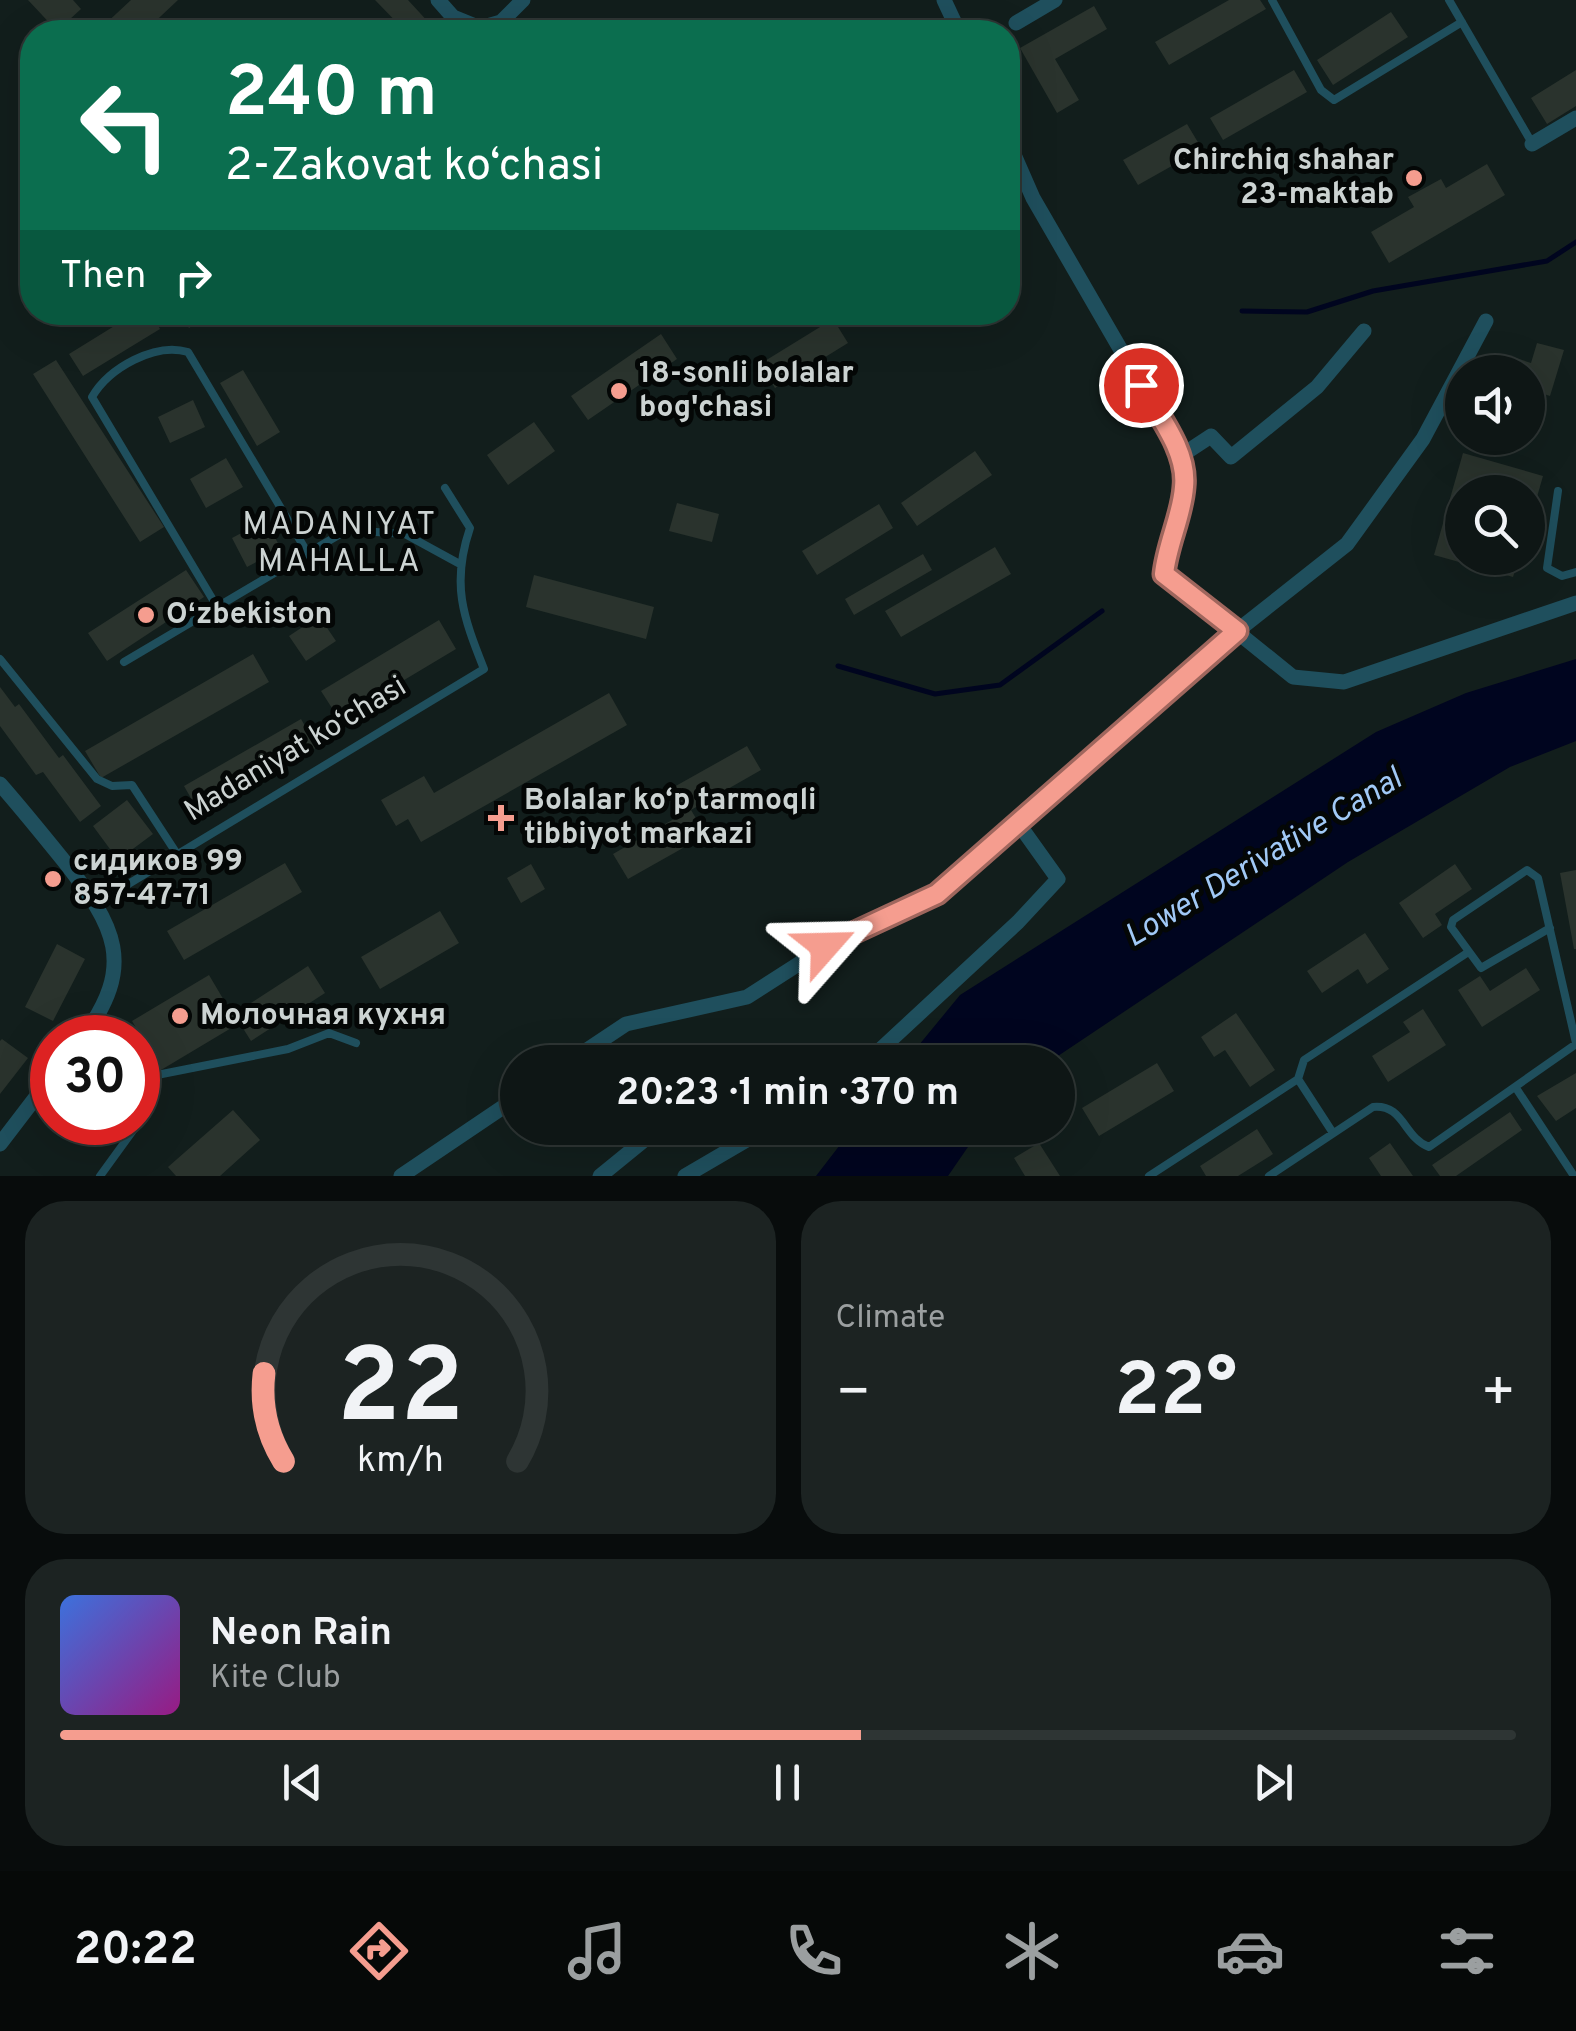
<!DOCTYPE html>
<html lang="en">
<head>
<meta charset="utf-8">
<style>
  body { margin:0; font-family:Overpass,sans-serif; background:#1c2322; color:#f1f3f6; height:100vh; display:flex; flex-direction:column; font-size:38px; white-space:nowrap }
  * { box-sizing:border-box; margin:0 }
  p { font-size:32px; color:#9b9fa0 }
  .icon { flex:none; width:55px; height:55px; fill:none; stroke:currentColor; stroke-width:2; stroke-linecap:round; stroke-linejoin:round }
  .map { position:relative; height:1176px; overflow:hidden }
  .side { display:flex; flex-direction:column; gap:25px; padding:25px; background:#080c0c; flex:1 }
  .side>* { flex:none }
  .guide { position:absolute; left:20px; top:20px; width:1000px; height:305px; border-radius:40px; box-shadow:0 10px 40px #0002,0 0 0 2px #2e3534; background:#0b6e4f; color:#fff; overflow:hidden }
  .fabs { position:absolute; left:1445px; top:355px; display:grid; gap:20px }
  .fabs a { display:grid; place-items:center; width:100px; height:100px; border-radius:50%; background:#0e1615; box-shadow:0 10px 40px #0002,0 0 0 2px #2e3534; font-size:50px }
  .speed { position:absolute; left:30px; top:1015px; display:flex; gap:20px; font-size:50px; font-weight:700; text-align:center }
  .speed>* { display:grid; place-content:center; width:130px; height:130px; border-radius:50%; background:#0e1615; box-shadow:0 10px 40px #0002,0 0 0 2px #2e3534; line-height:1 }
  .speed .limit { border:15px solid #d22; background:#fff; color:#111 }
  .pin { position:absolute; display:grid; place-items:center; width:85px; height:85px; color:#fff; margin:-42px; border:5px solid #fff; border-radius:50%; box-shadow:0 2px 10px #0007 }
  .me { position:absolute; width:110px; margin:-55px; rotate:65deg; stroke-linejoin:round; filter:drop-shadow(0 0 8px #0008) }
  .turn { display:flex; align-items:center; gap:35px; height:210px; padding:0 40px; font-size:45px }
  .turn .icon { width:130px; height:130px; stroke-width:2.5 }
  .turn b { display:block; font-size:70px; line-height:85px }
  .then { display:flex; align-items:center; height:95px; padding:0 40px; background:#0003; gap:20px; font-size:38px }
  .big { font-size:75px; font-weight:700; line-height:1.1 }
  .side .widget { flex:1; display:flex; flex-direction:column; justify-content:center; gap:15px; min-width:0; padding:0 35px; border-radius:40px; background:#1c2322 }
  .side .dial { align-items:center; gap:0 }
  .dial svg { height:260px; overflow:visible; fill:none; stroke:#2e3534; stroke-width:7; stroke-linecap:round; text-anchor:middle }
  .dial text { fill:#f1f3f6; stroke:none }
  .song { display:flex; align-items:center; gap:30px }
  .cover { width:120px; height:120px; border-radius:15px; background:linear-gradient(135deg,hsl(220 70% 55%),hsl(310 70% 35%)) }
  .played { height:10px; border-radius:5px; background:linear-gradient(90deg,#f59d8f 55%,#2e3534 55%) }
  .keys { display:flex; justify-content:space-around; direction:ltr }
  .heat { display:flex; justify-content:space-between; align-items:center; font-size:55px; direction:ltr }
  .side .tiles { flex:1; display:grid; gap:25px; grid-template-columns:1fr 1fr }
  .widget:last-child { grid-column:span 2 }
  .trip { position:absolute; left:500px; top:1045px; width:575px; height:100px; border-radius:50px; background:#0e1615; box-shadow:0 10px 40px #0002,0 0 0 2px #2e3534; font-weight:700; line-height:100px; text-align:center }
  .menu { display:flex; height:160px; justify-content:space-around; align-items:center; background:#060908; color:#9b9fa0 }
  .menu .icon { width:70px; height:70px }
  .menu .selected { color:#f59d8f }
  .menu b { font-size:45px; color:#f1f3f6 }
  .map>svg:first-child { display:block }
  .water { fill:#00051f }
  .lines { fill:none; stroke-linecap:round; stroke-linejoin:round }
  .stream { stroke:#00051f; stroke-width:5 }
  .building { fill:#2a332d }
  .service { stroke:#1f4f5d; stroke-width:8 }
  .minor { stroke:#1f4f5d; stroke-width:15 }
  .route-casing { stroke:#9f665d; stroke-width:25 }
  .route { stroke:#f59d8f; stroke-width:18 }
  .poi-dot { fill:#f59d8f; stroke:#040706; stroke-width:4 }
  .labels { text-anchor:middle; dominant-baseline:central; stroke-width:10; stroke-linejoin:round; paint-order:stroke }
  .poi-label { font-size:30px; font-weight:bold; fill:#ccd3d2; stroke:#040706; text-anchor:start }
  .street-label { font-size:30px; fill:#ccd3d2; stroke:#040706 }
  .neighbourhood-label { font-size:32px; letter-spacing:2.5px; fill:#ccd3d2; stroke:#040706 }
  .water-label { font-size:32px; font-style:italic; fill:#a1c9f6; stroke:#040706 }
</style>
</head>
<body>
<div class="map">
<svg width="1576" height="1176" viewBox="0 0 1576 1176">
  <rect width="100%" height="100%" fill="#121e1c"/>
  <!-- water -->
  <path class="water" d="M 1576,659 L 1576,741 L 1510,767 L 1348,862 L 1049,1062 L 905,1062 L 960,995 L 1376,732 L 1466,693 Z
    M 853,1128 L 981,1128 L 948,1176 L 816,1176 Z"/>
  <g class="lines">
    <!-- stream -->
    <path class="stream" d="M 1242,311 L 1307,312 L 1373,291 L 1547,261 L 1576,242
      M 838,666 L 935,694 L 1000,685 L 1102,611"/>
  </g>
  <!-- building -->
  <path class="building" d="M 28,0 L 73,0 L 81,9 L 57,31 Z
    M 131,0 L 178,0 L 144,32 L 108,32 L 102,27 Z
    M 375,0 L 408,0 L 431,25 L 423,32 L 406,32 Z
    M 1229,0 L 1260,0 L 1266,9 L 1169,65 L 1155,42 Z
    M 1094,6 L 1107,29 L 1055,59 L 1079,100 L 1057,113 L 1020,48 Z
    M 1391,12 L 1408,37 L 1333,85 L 1317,60 Z
    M 1294,70 L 1307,92 L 1223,140 L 1210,118 Z
    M 1576,70 L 1576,106 L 1547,124 L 1531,98 Z
    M 1187,124 L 1202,149 L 1138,185 L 1123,160 Z
    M 1487,164 L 1505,195 L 1389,263 L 1371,232 L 1414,207 L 1408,197 L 1441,179 L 1446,188 Z
    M 137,312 L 150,312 L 160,329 L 83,376 L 69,354 Z
    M 179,312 L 213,312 L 189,328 Z
    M 833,319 L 848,343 L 775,388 L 760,364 Z
    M 661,334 L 677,359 L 588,420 L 571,396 Z
    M 1537,343 L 1564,350 L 1550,396 L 1528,389 L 1528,372 L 1502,372 L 1507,355 L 1531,363 Z
    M 56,360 L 164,527 L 140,542 L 33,374 Z
    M 243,370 L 280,432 L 257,446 L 220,383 Z
    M 193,400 L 205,427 L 170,443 L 158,417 Z
    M 534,422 L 555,451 L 508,485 L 487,455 Z
    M 975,451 L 992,475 L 917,526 L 901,503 Z
    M 1463,453 L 1543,476 L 1529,525 L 1528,492 L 1462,492 L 1462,558 L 1519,558 L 1513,577 L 1434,555 Z
    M 226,458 L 243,487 L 206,508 L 190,479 Z
    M 677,503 L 719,514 L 712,542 L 669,531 Z
    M 879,504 L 893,528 L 817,575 L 802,551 Z
    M 266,520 L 281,549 L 247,567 L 232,538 Z
    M 995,547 L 1011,574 L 901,637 L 885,611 Z
    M 923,554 L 932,570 L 854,615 L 845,599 Z
    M 186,570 L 204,597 L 107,661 L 88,633 Z
    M 534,575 L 654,607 L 646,639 L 526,607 Z
    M 319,616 L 336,641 L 306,661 L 289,636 Z
    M 439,620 L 456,649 L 339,719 L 321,691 Z
    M 253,654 L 269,682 L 101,778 L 85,751 Z
    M 0,687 L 15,707 L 19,704 L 59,758 L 63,755 L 101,806 L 80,822 L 43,772 L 36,775 L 0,726 Z
    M 609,693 L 627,725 L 421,842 L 408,819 L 396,826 L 381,800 L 424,776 L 434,793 Z
    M 301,719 L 317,747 L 200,814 L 184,786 Z
    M 747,746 L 761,770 L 691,810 L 706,835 L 628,879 L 613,854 L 679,816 L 665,792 Z
    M 127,800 L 153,834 L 118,860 L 93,826 Z
    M 285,863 L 302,892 L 184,960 L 167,931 Z
    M 531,864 L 545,889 L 521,903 L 507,878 Z
    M 1455,864 L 1472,889 L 1435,914 L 1442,925 L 1423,938 L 1399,903 Z
    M 1576,870 L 1576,949 L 1574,949 L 1560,873 Z
    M 440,911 L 459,943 L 380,989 L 361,957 Z
    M 1365,933 L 1389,969 L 1367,984 L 1358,969 L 1322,993 L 1307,971 Z
    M 57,944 L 85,959 L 53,1021 L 25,1007 Z
    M 308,966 L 325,993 L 251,1041 L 234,1014 Z
    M 1526,968 L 1540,990 L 1482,1027 L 1458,990 L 1480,976 L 1490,991 Z
    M 209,975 L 238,1024 L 161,1070 L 132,1021 Z
    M 1423,1009 L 1446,1045 L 1388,1082 L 1372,1056 L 1410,1032 L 1403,1022 Z
    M 1236,1013 L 1275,1070 L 1250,1087 L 1225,1050 L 1214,1057 L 1201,1037 Z
    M 2,1039 L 28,1058 L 0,1094 L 0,1041 Z
    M 1157,1063 L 1174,1091 L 1099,1136 L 1082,1108 Z
    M 1576,1073 L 1576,1108 L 1556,1121 L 1537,1096 Z
    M 233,1110 L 260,1140 L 220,1176 L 176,1176 L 168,1167 Z
    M 1510,1112 L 1522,1130 L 1456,1176 L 1440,1176 L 1432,1165 Z
    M 1257,1129 L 1273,1154 L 1238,1176 L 1206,1176 L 1200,1166 Z
    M 1039,1143 L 1060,1176 L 1025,1176 L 1014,1158 Z
    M 1390,1143 L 1413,1176 L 1381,1176 L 1369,1158 Z"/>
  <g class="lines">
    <!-- service -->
    <path class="service" d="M 1272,0 L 1321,90 L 1334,100 L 1462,22
      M 1449,0 L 1532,143
      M 1558,491 L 1547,568 L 1562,576 L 1576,572
      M 219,610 L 92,397 C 109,368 155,342 188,352 L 307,552
      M 0,659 L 97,779 L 112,786 L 132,785 L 177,854
      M 124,662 L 347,530 L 405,534 L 458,563
      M 97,903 L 484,669 C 463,616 451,584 470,528 L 445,488
      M 1550,928 L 1481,968 L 1451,927 L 1453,920 L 1527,870 L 1538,878 L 1576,1043
      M 138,1065 L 157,1075 L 288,1049 L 329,1033 L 356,1043
      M 1516,1088 L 1574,1176
      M 1333,1133 L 1298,1079 L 1304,1060 L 1467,953
      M 100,1176 L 153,1103 L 157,1075
      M 1149,1176 L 1298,1079
      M 1269,1176 L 1373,1107 C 1404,1104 1403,1137 1429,1147 L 1576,1044"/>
    <!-- minor -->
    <path class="minor" d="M 438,0 L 453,17 L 480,28 L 501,22 L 523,0
      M 944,0 L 959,32
      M 1016,23 L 1055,0
      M 1008,141 L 1033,198 L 1177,447 L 1185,486 L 1167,547 L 1164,573 L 1293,677 L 1344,682 L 1576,603
      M 1532,144 L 1576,118
      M 1179,457 L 1211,436 L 1231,457 L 1317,387 L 1364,331
      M 0,784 C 22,809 43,835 64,861 C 115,926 137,965 82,1038
      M 569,1062 L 626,1024 L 747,997 L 825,947 L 937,894 L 1237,631 L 1347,544 L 1423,439 L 1486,321
      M 867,1062 L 1018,922 L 1058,879 L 1018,823
      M 0,1144 L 52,1076
      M 401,1176 L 518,1097
      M 600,1176 L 659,1128
      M 685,1176 L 767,1128"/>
  </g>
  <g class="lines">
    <!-- route casing -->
    <g class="route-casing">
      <path id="route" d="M 825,946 L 937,894 L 1237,631 L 1164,574 C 1167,544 1182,516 1184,487 C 1188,451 1158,415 1141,385"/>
    </g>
    <!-- route -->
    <use href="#route" class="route"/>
  </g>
  <!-- markers -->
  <g class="poi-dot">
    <circle cx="1414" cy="178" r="10"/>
    <circle cx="619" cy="391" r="10"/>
    <circle cx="146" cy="615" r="10"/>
    <path d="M496 803h10v10h10v10h-10v10h-10v-10h-10v-10h10z"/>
    <circle cx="53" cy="879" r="10"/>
    <circle cx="180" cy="1016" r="10"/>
  </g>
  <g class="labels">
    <!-- poi labels -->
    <g class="poi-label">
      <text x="1394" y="161" text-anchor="end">Chirchiq shahar<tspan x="1394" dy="34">23-maktab</tspan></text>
      <text x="639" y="374">18-sonli bolalar<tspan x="639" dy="34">bog'chasi</tspan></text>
      <text x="166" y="615">Oʻzbekiston</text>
      <text x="524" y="801">Bolalar ko‘p tarmoqli<tspan x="524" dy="34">tibbiyot markazi</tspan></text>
      <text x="73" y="862">сидиков 99<tspan x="73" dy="34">857-47-71</tspan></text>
      <text x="200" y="1016">Молочная кухня</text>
    </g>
    <!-- street labels -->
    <g class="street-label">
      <text transform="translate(296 750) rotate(-31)">Madaniyat ko‘chasi</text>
    </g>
    <!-- neighbourhood labels -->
    <g class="neighbourhood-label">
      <text x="340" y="526">MADANIYAT<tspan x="340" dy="37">MAHALLA</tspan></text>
    </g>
    <!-- water labels -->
    <g class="water-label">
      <text transform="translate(1264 859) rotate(-31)">Lower Derivative Canal</text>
    </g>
  </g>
</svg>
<div class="fabs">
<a><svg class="icon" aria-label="sound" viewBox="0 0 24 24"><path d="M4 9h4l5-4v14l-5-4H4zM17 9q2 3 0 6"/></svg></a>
<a><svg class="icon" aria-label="search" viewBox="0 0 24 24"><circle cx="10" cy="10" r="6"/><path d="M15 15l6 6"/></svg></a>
</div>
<div class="speed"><div class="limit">30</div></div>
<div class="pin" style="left:1141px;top:385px;background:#d93025"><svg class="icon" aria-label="arrive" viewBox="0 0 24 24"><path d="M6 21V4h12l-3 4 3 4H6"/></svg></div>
<svg class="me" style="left:825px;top:946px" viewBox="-20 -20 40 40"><path d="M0-17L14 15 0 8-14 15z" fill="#f59d8f" stroke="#fff" stroke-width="4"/></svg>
<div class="trip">20:23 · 1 min · 370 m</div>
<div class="guide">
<div class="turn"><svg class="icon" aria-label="left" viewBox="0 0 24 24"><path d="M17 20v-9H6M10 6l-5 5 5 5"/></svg><div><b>240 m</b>2-Zakovat ko‘chasi</div></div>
<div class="then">Then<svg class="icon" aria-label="right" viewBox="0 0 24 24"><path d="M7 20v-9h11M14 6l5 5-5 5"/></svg></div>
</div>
</div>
<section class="side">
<div class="tiles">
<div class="widget dial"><svg viewBox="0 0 100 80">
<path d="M14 69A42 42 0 1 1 86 69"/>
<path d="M14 69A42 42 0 0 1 8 42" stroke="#f59d8f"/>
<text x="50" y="56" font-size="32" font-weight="700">22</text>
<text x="50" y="72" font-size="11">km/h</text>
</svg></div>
<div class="widget"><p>Climate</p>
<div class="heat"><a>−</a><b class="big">22°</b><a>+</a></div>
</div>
<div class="widget">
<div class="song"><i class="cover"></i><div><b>Neon Rain</b><p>Kite Club</p></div></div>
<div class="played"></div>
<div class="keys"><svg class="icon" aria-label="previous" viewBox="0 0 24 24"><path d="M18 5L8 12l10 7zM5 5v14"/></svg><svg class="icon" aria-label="pause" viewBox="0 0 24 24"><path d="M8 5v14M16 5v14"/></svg><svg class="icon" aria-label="next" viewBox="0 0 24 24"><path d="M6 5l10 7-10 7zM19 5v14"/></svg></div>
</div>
</div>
</section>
<nav class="menu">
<b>20:22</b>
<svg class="icon selected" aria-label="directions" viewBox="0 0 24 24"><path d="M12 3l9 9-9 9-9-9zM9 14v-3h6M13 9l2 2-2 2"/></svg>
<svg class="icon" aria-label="music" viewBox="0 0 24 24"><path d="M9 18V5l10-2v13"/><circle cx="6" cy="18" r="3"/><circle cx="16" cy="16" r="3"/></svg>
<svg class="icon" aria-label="phone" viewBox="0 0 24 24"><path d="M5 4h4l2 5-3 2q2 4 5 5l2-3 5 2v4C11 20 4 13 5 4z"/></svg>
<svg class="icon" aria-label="climate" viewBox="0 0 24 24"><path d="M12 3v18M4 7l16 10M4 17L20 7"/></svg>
<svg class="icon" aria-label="car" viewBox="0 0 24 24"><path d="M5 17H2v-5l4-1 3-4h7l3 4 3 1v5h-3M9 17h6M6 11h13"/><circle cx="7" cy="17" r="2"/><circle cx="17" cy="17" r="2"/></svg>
<svg class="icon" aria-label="filters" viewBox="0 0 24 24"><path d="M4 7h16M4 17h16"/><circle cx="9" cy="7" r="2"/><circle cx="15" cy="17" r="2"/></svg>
</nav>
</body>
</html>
